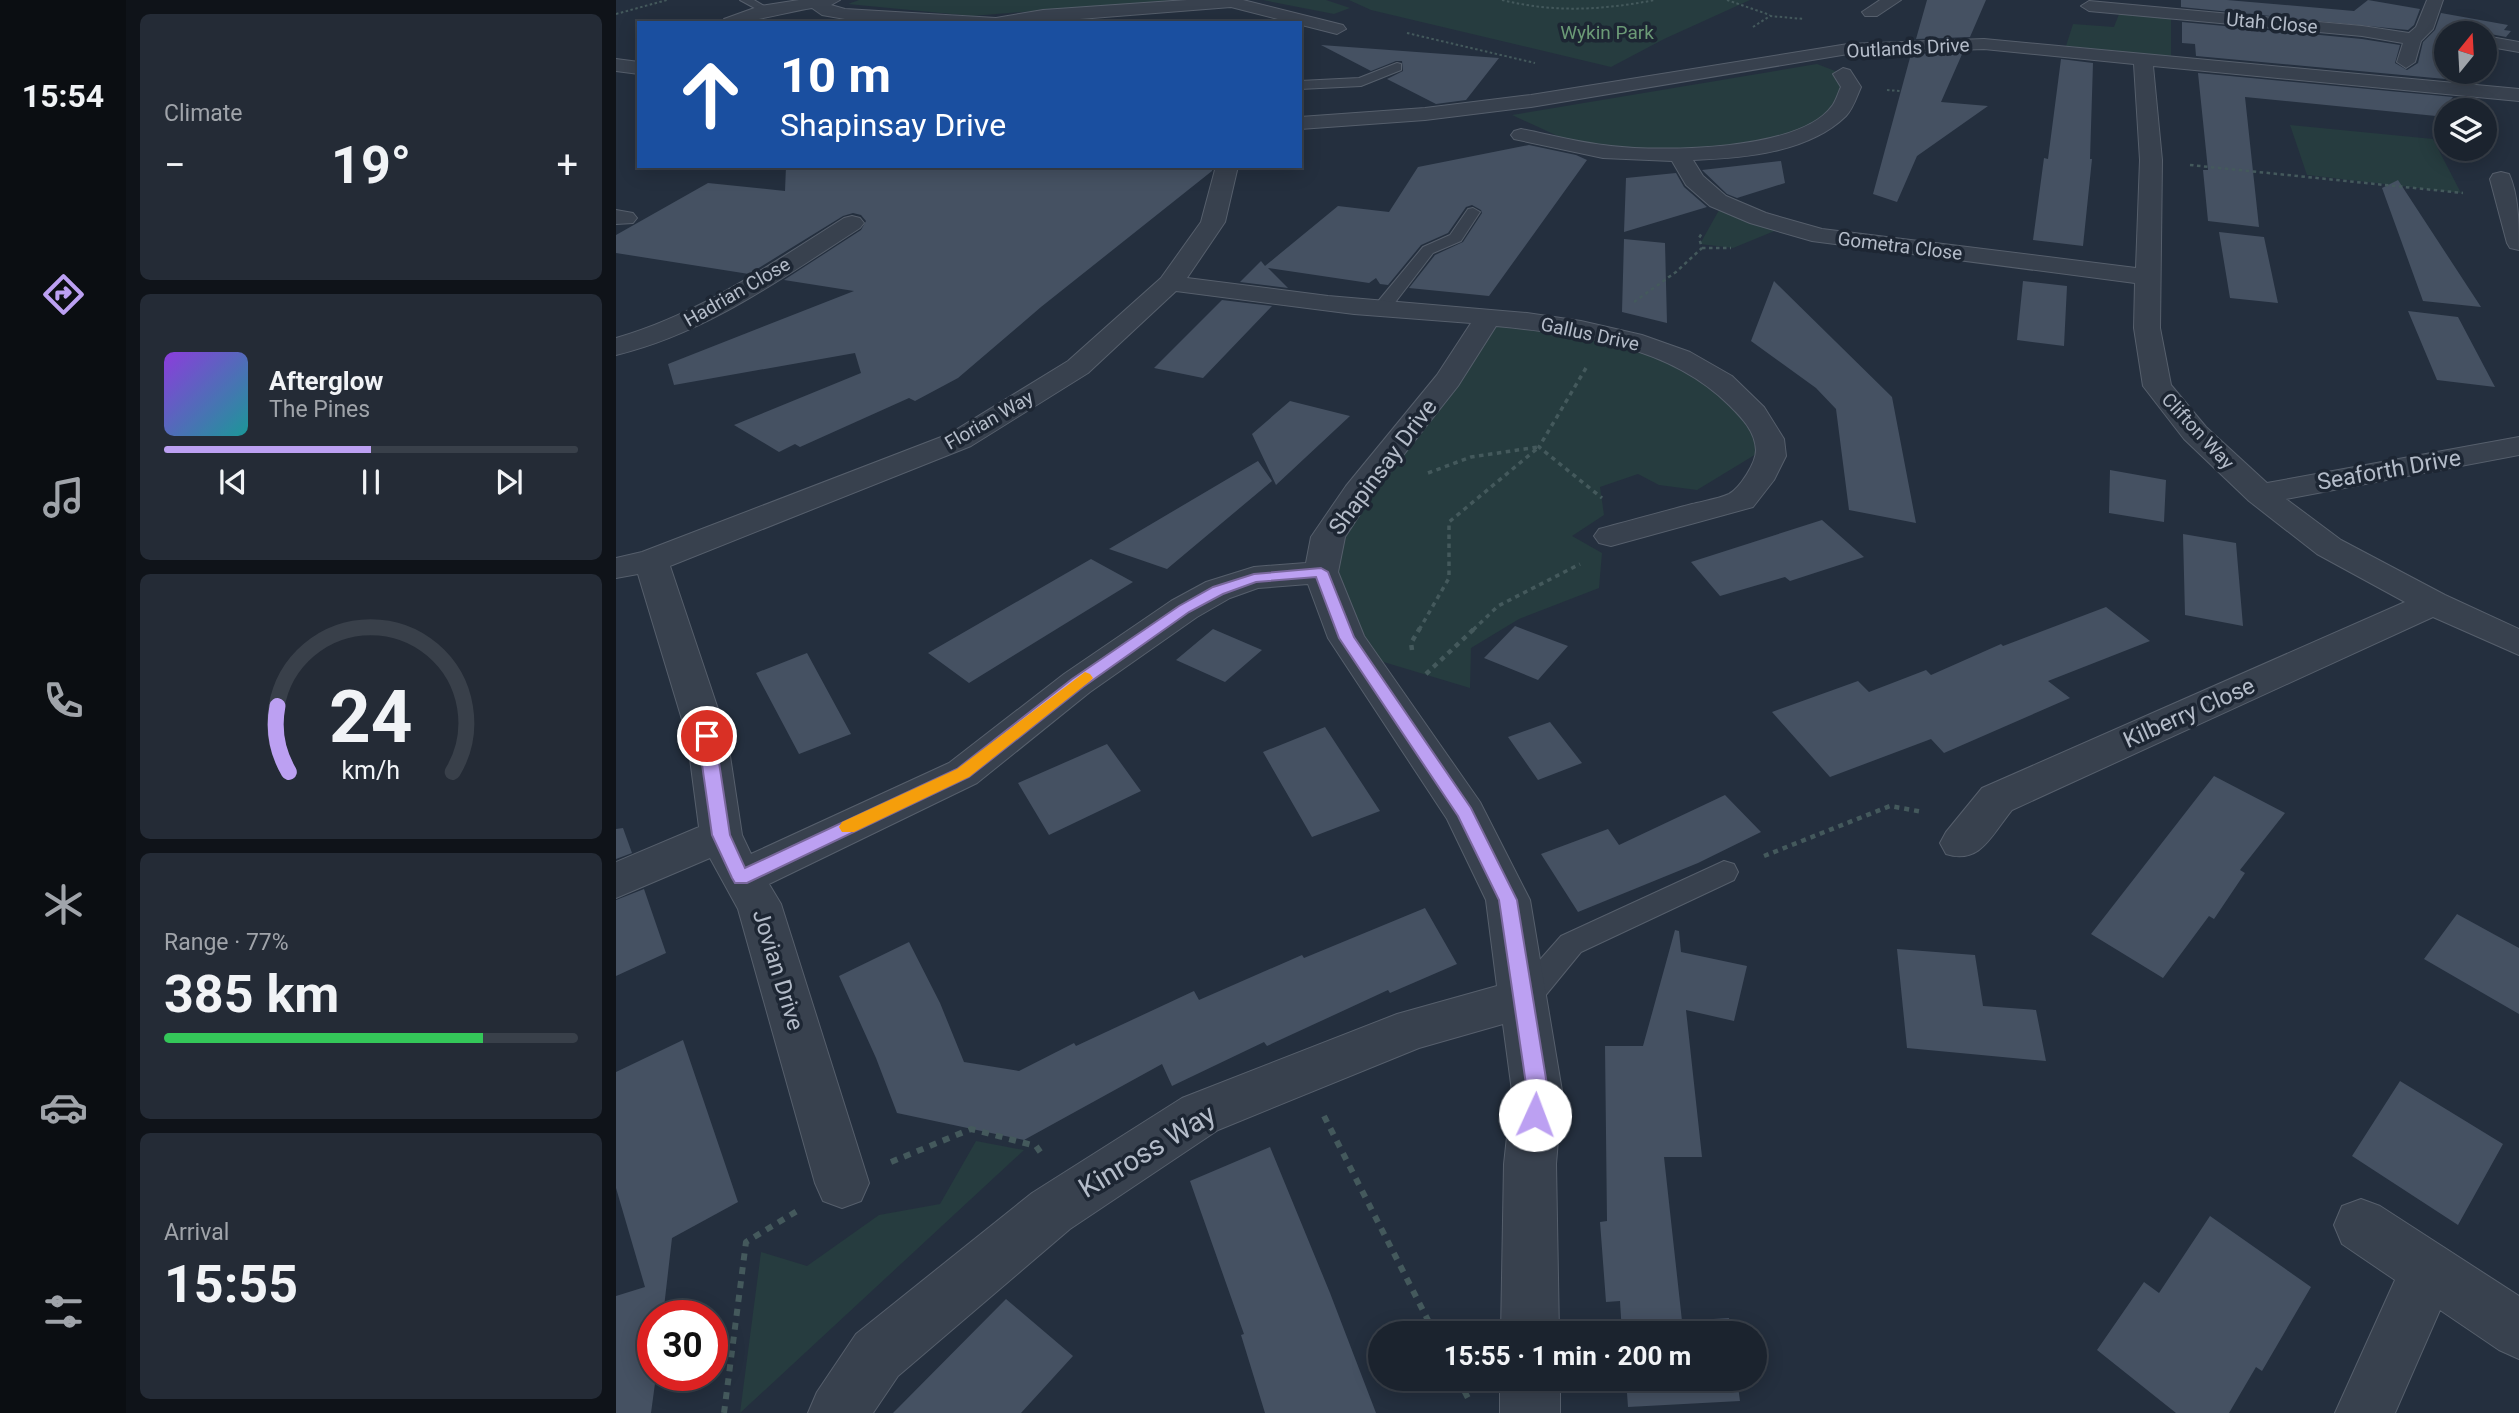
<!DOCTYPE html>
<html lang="en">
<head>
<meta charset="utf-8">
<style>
  body { margin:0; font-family:Roboto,sans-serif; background:#242b36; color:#f1f3f6; height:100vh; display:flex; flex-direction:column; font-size:26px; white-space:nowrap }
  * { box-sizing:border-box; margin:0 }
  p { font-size:23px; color:#a0a4aa }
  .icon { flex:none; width:38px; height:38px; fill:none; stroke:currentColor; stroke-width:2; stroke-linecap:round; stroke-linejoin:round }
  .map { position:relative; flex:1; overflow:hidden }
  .sheet { display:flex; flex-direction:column; gap:14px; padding:14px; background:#0f1319; width:490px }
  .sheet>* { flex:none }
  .guide { position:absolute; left:21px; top:21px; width:665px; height:147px; border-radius:0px; box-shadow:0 4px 18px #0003,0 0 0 2px #39404a; background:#1a4fa0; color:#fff; overflow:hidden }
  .needle { width:46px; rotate:18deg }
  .fabs { position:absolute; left:1818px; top:21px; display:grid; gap:14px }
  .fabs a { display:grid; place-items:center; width:63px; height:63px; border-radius:50%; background:#1b232e; box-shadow:0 4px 18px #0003,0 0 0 2px #39404a; font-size:35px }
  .speed { position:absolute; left:21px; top:1300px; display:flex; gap:14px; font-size:35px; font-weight:700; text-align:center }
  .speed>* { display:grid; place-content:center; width:91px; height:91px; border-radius:50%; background:#1b232e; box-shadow:0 4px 18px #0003,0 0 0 2px #39404a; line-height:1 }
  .speed .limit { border:10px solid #d22; background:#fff; color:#111 }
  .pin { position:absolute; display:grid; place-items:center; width:60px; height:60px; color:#fff; margin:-30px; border:4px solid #fff; border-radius:50%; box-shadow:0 2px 7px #0007 }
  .me { position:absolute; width:77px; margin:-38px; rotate:2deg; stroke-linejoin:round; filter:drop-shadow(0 0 5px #0008) }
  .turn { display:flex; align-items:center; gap:24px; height:147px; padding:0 28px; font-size:32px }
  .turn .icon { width:91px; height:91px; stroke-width:2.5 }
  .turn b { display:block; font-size:49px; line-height:60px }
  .big { font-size:52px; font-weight:700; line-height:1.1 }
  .sheet .card { flex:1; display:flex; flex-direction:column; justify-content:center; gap:10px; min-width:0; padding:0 24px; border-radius:10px; background:#242b36 }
  .sheet .dial { align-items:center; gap:0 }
  .dial svg { height:182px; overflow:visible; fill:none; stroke:#39404a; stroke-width:7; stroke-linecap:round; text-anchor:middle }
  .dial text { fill:#f1f3f6; stroke:none }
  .song { display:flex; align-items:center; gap:21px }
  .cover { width:84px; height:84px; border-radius:10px; background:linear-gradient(135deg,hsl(270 70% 55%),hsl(180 70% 35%)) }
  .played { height:7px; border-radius:4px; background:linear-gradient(90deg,#bca0f2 50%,#39404a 50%) }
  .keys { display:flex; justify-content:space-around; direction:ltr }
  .heat { display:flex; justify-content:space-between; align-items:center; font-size:38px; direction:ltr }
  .charge { height:10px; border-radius:5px; background:linear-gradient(90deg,#34c759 77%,#39404a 0) }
  .trip { position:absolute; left:752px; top:1321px; width:399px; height:70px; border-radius:35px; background:#1b232e; box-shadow:0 4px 18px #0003,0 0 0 2px #39404a; font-weight:700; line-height:70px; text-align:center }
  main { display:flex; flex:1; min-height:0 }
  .tabs { display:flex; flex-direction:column; width:126px; justify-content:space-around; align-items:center; background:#0b0e12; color:#a0a4aa }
  .tabs .icon { width:49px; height:49px }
  .tabs .active { color:#bca0f2 }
  .tabs b { font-size:32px; color:#f1f3f6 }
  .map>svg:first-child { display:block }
  .green { fill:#263c3f }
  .building { fill:#455162 }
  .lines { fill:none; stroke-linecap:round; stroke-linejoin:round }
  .lane-casing { stroke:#565f6c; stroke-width:2 }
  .street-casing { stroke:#565f6c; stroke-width:2 }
  .path-far4 { stroke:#44595c; stroke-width:2; stroke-dasharray:2.5 2.5; stroke-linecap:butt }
  .path-far3 { stroke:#44595c; stroke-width:2.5; stroke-dasharray:3.5 3.5; stroke-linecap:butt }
  .path-far2 { stroke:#44595c; stroke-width:3.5; stroke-dasharray:4.5 4.5; stroke-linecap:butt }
  .path-far1 { stroke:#44595c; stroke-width:4.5; stroke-dasharray:5 5; stroke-linecap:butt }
  .path { stroke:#44595c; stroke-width:6; stroke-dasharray:7 7; stroke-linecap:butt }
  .lane { fill:#38414e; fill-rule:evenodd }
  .street { fill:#38414e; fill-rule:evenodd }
  .route { fill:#bca0f2; stroke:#7a689d; stroke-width:2 }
  .slow { fill:#f59e0b }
  .labels { text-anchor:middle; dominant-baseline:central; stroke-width:7; stroke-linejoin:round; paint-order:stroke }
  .far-street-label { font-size:19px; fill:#b4bcc9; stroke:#1d2633 }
  .far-park-label { font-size:19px; fill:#6b9a76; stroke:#1d2633 }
  .street-label { font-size:23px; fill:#b4bcc9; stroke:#1d2633 }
  .near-street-label { font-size:28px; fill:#b4bcc9; stroke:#1d2633 }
</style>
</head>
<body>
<main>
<nav class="tabs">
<b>15:54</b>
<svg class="icon active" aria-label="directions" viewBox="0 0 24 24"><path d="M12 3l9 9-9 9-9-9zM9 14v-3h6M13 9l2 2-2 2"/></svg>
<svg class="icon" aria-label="music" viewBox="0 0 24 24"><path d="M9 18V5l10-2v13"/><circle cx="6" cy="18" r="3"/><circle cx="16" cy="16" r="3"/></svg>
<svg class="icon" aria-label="phone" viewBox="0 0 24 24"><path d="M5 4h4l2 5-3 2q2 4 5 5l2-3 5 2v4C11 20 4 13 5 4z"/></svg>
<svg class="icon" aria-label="climate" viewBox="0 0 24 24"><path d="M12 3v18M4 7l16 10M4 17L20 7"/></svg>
<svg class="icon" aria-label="car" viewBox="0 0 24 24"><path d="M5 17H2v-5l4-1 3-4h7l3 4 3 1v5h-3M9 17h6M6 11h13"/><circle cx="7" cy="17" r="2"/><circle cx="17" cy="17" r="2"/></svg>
<svg class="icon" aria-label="filters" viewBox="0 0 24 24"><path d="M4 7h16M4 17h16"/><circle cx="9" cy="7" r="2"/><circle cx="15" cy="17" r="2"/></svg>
</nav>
<section class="sheet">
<div class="card"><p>Climate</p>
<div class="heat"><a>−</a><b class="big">19°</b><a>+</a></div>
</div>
<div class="card">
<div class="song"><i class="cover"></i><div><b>Afterglow</b><p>The Pines</p></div></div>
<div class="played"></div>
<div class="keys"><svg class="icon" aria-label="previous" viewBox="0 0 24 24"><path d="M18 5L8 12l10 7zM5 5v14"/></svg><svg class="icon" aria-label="pause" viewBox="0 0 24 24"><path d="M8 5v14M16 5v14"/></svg><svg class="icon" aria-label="next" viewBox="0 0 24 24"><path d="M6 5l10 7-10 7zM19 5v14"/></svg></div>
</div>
<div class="card dial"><svg viewBox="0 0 100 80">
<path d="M14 69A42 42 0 1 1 86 69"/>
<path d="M14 69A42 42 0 0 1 9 40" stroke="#bca0f2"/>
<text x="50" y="56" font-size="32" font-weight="700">24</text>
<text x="50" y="72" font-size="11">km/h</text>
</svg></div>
<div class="card"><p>Range · 77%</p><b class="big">385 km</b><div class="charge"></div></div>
<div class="card"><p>Arrival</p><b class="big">15:55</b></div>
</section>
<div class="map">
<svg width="1903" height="1413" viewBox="0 0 1903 1413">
  <rect width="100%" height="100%" fill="#242f3e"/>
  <!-- green -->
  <path class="green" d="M 243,0 L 559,0 L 356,16 L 232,4 Z
    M 647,0 L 710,0 L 734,8 L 718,14 Z
    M 733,0 L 1134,0 L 1048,39 L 995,67 L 755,10 Z
    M 1505,9 L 1555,14 L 1555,56 L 1450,46 L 1457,24 L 1498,27 Z
    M 1201,64 L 1227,74 L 1232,97 L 1200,128 L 1128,148 L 970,149 L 896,115 Z
    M 1674,125 L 1817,139 L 1845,193 L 1691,175 Z
    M 1107,203 L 1171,226 L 1117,248 L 1084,244 Z
    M 872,317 L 1044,349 L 1107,383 L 1155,445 L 1081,490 L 1043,485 L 1022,474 L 984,487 L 988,515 L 956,536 L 986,553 L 983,588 L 903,619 L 855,648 L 854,688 L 741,654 L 705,572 Z
    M 360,1141 L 408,1150 L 124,1413 L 145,1252 L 191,1266 L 263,1215 L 324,1204 Z"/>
  <!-- building -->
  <path class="building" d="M 1311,0 L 1370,0 L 1354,37 L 1300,39 Z
    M 1565,0 L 1611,0 L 1738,11 L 1752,0 L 1804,9 L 1798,25 L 1792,30 L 1565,7 Z
    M 1825,13 L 1892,25 L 1888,30 L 1895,31 L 1890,37 L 1869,33 L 1830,33 L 1830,72 L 1859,72 L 1851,81 L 1580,56 L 1579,44 L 1566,43 L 1566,22 L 1746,39 L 1784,45 L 1779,63 L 1791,70 L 1802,63 L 1807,42 L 1819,30 Z
    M 705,45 L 883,58 L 850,100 L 820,104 L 771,79 L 787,71 L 786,61 L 780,61 L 755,71 Z
    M 1347,52 L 1325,102 L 1372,106 L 1301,156 L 1281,202 L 1257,194 L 1295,54 Z
    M 1445,59 L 1477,63 L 1474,159 L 1476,159 L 1467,246 L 1417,240 L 1428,158 L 1432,159 Z
    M 1582,73 L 1837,97 L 1820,116 L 1629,97 L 1643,227 L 1592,221 L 1587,170 L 1592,170 Z
    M 913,145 L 960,155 L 971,160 L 873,296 L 793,288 L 819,255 L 847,242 L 866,213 L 865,210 L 856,205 L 850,207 L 832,233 L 805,245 L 772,285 L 764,284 L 760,278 L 753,283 L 652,268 L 672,288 L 624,282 L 645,261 L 649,266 L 722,206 L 773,212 L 802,167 Z
    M 1165,161 L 1169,183 L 1121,198 L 1111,194 L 1086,170 Z
    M 170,166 L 597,166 L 596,171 L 425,307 L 342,378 L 299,401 L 293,398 L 184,447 L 179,444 L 163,452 L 118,425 L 245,373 L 239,353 L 58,385 L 52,364 L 238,291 L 168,280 L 245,230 L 250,221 L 245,215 L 237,213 L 227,216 L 133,274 L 0,253 L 0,235 L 92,183 L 169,191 Z
    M 1060,173 L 1068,187 L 1091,207 L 1008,232 L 1010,178 Z
    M 1782,180 L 1865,307 L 1807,301 L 1766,188 Z
    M 1603,232 L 1648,237 L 1662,303 L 1614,298 Z
    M 1008,239 L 1049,243 L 1051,323 L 1006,312 Z
    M 1158,281 L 1276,397 L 1300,523 L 1233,510 L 1220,409 L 1200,388 L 1135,341 Z
    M 1407,281 L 1451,286 L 1448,346 L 1401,340 Z
    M 606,300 L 656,306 L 587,378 L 538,368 Z
    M 1792,311 L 1842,317 L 1879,387 L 1821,380 Z
    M 674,401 L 734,416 L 660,485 L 636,434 Z
    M 642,461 L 656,481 L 551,569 L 493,549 Z
    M 1494,470 L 1550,480 L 1548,522 L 1493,513 Z
    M 1206,520 L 1248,557 L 1174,581 L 1169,577 L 1104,596 L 1075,562 Z
    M 1567,534 L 1620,543 L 1627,626 L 1569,615 Z
    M 475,559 L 517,582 L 353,683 L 312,653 Z
    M 1490,607 L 1534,641 L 1432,681 L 1454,698 L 1328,753 L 1315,739 L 1214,777 L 1156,712 L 1242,681 L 1253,692 L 1310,670 L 1315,675 L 1385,644 L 1387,646 Z
    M 899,626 L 952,646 L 922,680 L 868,658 Z
    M 597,629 L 646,650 L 609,682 L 560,660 Z
    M 191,653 L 235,734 L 183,754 L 140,673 Z
    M 934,722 L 966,763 L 922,780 L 892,737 Z
    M 709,727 L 764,811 L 696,837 L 647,752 Z
    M 491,744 L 525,791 L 433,835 L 402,783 Z
    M 1598,776 L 1669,813 L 1624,870 L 1629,873 L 1598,919 L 1593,916 L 1547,978 L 1475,934 Z
    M 1109,795 L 1145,832 L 1082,863 L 962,912 L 925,854 L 992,829 L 1003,845 Z
    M 7,828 L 16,853 L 0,859 L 0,829 Z
    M 28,889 L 50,953 L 0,976 L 0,900 Z
    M 809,908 L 841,964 L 774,993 L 772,990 L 651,1046 L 648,1042 L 556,1086 L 546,1064 L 408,1140 L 281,1113 L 260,1058 L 223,976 L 293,942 L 324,1003 L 348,1062 L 403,1071 L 458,1043 L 460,1046 L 578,991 L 583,1000 L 686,955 L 688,958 Z
    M 1841,914 L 1903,948 L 1903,1014 L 1808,959 Z
    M 1059,930 L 1063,931 L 1065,952 L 1131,966 L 1118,1021 L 1070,1010 L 1086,1157 L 1048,1157 L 1066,1321 L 1113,1318 L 1115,1334 L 1006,1334 L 1004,1301 L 990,1302 L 984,1222 L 991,1221 L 989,1046 L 1027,1046 Z
    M 1281,949 L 1359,955 L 1367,1006 L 1420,1010 L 1430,1061 L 1291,1048 Z
    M 67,1040 L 122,1202 L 56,1238 L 47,1316 L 37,1316 L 37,1376 L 40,1376 L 35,1413 L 0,1413 L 0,1296 L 29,1287 L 0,1188 L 0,1072 Z
    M 1784,1081 L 1887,1144 L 1842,1225 L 1736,1156 Z
    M 654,1147 L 714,1293 L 760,1413 L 649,1413 L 625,1335 L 628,1334 L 574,1181 Z
    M 1594,1216 L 1695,1287 L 1646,1371 L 1640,1367 L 1613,1413 L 1560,1413 L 1481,1350 L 1528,1282 L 1543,1293 Z
    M 390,1299 L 457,1356 L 405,1413 L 277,1413 Z
    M 1010,1379 L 1121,1379 L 1124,1401 L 1012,1407 Z"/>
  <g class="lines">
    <!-- lane casing -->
    <g class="lane-casing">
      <path id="lane" d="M 124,0 L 138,0 L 155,10 L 146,12 Z
        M 781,63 L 785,64 L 785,70 L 745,86 L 684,89 L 684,81 L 743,78 Z
        M 857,208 L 864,212 L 845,241 L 817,253 L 771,313 L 759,313 L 757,309 L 759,305 L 807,247 L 834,235 L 852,209 Z
        M 1108,861 L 1118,864 L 1122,872 L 1118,880 L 965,952 L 920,1007 L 909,1011 L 898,1007 L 894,998 L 898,989 L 945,936 Z"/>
    </g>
    <!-- street casing -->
    <g class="street-casing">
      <path id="street" d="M 183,0 L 224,0 L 215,5 L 229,9 L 380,18 L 427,10 L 571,0 L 627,0 L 727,25 L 730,29 L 721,34 L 615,7 L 413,23 L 288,23 L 229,19 L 206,15 L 196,8 C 165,13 136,23 105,23 L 108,19 L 144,6 Z
        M 1264,0 L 1285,0 L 1261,16 L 1249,16 L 1246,12 Z
        M 1811,0 L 1827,0 L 1817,29 L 1805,41 L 1799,62 L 1790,68 L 1781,62 L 1787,43 L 1746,36 L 1473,11 L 1465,6 L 1473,1 L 1746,26 L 1793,33 L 1800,27 Z
        M 1869,36 L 1903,42 L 1903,52 L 1869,46 Z
        M 1368,39 L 1903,89 L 1903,101 L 1537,66 L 1546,160 L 1544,328 L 1555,385 L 1590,427 L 1651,483 L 1903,437 L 1903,455 L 1670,499 L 1725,540 L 1829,595 L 1903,629 L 1903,655 L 1817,617 L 1396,810 C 1376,834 1365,865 1330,854 L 1324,843 L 1330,832 L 1366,788 L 1789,602 L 1701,554 L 1633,501 L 1568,439 L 1527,386 L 1518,328 L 1519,283 L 1196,241 L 1134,223 L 1094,206 L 1070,185 L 1056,161 L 987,158 L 898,139 L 895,135 L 898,131 L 905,129 C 935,135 964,143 995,146 C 1045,152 1184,151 1216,106 C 1220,101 1222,93 1225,87 L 1217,74 L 1227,68 L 1234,70 L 1245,87 C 1241,96 1237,109 1230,116 C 1192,153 1127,158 1077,160 L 1087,176 L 1110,196 L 1150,213 L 1206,229 L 1520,268 L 1524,160 L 1518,64 L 1368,49 L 1232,54 L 915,107 L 809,120 L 684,129 L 684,117 L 809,108 L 915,95 L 1232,44 Z
        M 0,59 L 23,62 L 23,74 L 0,71 Z
        M 600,166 L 622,166 L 609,222 L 571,278 L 712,296 L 911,313 L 965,321 L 1026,335 L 1074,352 L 1116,376 L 1148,407 L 1168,439 L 1170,456 L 1158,480 L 1137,507 L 995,546 L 983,543 L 978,536 L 983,529 C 1014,521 1045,512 1076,504 C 1088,501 1102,499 1113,494 C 1124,488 1140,463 1140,450 C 1139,431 1126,418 1113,405 C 1053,345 961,334 880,326 L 842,386 L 759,491 L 729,537 L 722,572 L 748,636 L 864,802 L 914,900 L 946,1091 L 940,1164 L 943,1334 L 885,1334 L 888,1164 L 896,1091 L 887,1024 L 803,1048 L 602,1130 L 454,1229 L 282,1376 L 257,1413 L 192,1413 L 201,1392 L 240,1334 L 416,1193 L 566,1098 L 781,1014 L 881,986 L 870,900 L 831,819 L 712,638 L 692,584 L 642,588 L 614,598 L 581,617 L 474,692 L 361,783 L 153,884 L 165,904 L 253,1183 L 245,1201 L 226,1208 L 207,1201 L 199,1183 L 122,909 L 94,858 L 0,898 L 0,862 L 83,827 L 71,736 L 22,574 L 0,578 L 0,558 L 26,552 L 333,434 L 452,361 L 545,278 L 585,222 ZM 560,291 L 738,314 L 855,323 L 821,375 L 730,486 L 695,537 L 690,563 L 638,567 L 590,582 L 555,601 L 448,674 L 333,763 L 135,854 L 126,835 L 111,736 L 54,566 L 355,446 L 472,373 Z
        M 1885,172 L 1893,174 C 1903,196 1903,226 1903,250 L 1894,248 L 1891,243 L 1874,179 L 1877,174 Z
        M 0,210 L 17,213 L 21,218 L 17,223 L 0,224 Z
        M 236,216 L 244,218 L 248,223 L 244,228 C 166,278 91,333 0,355 L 0,338 C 84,314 155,264 228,218 Z
        M 1745,1199 L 1764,1206 L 1903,1296 L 1903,1359 L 1883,1350 L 1824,1310 L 1779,1413 L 1719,1413 L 1779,1280 L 1726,1244 L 1718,1225 L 1726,1206 Z
        M 884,1379 L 944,1379 L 944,1413 L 884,1413 Z"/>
    </g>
    <!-- path-far4 -->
    <path class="path-far4" d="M 886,0 C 939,13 986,10 1039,0
      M 1111,0 L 1154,15
      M 0,14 L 51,0
      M 1137,27 L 1154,16 L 1188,19
      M 791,33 L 919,63
      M 1271,90 L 1284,91"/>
    <!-- path-far3 -->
    <path class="path-far3" d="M 1574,165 L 1847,193
      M 1086,248 L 1115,248
      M 1018,302 L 1060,272 L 1086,248 L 1083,238 L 1086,233"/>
    <!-- path-far2 -->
    <path class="path-far2" d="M 970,368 L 923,447 L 986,498
      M 812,473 L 855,457 L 922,447
      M 803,630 L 833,578 L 833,522 L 923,447
      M 857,630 L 882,606 L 964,564"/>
    <!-- path-far1 -->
    <path class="path-far1" d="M 796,650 L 795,643 L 804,628
      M 810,674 L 859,628
      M 1148,856 L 1274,806 L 1307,812"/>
    <!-- path -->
    <path class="path" d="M 708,1116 L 819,1334
      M 275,1162 L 355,1129 L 420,1146 L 425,1153
      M 842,1379 L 853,1400
      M 108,1413 L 130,1242 L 181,1211"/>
    <!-- lane -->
    <use href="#lane" class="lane"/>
    <!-- street -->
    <use href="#street" class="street"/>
  </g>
  <!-- route -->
  <path class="route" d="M 705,568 L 712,572 L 738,637 L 855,808 L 901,900 L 932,1091 L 926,1122 L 919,1125 L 911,1122 L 908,1115 L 911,1091 L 883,900 L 842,816 L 723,638 L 700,577 L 640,582 L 607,594 L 573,612 L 467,687 L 353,777 L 131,883 L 119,883 L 116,878 L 96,835 L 82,736 L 85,732 L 96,732 L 99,736 L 114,835 L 129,868 L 341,769 L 456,679 L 563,606 L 597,587 L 638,574 Z"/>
  <!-- slow -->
  <path class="slow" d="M 469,672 L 474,674 L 477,678 L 474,681 L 353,777 L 238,832 L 226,832 L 223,827 L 226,822 L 341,769 Z"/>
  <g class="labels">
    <!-- far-street labels -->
    <g class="far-street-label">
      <text transform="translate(1656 23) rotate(5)">Utah Close</text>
      <text transform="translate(1292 48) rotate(-3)">Outlands Drive</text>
      <text transform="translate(1284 246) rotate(7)">Gometra Close</text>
      <text transform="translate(121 292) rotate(-30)">Hadrian Close</text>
      <text transform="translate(974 334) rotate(12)">Gallus Drive</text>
      <text transform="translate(373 420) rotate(-30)">Florian Way</text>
      <text transform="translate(1582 431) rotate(47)">Clifton Way</text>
    </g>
    <!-- far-park labels -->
    <g class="far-park-label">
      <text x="991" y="32">Wykin Park</text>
    </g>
    <!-- street labels -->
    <g class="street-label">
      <text transform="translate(767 467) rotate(-53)">Shapinsay Drive</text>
      <text transform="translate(1773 470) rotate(-10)">Seaforth Drive</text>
      <text transform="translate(1573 713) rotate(-24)">Kilberry Close</text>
      <text transform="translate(162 970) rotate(73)">Jovian Drive</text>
    </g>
    <!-- near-street labels -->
    <g class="near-street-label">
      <text transform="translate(531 1151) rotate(-31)">Kinross Way</text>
    </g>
  </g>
</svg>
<div class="fabs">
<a><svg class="needle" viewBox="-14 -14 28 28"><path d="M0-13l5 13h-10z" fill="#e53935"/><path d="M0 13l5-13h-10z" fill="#a0a4aa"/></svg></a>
<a><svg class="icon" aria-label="layers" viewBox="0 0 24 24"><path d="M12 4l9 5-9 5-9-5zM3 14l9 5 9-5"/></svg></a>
</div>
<div class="speed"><div class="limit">30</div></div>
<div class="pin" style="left:91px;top:736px;background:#d93025"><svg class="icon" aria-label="arrive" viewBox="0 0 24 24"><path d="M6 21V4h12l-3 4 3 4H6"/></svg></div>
<svg class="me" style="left:919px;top:1115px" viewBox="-20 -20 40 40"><circle r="19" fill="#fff"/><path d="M0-13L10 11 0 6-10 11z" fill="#bca0f2"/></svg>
<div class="trip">15:55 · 1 min · 200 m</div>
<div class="guide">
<div class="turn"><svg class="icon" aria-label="ahead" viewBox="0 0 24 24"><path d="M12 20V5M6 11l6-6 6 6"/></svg><div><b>10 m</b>Shapinsay Drive</div></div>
</div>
</div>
</main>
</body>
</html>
